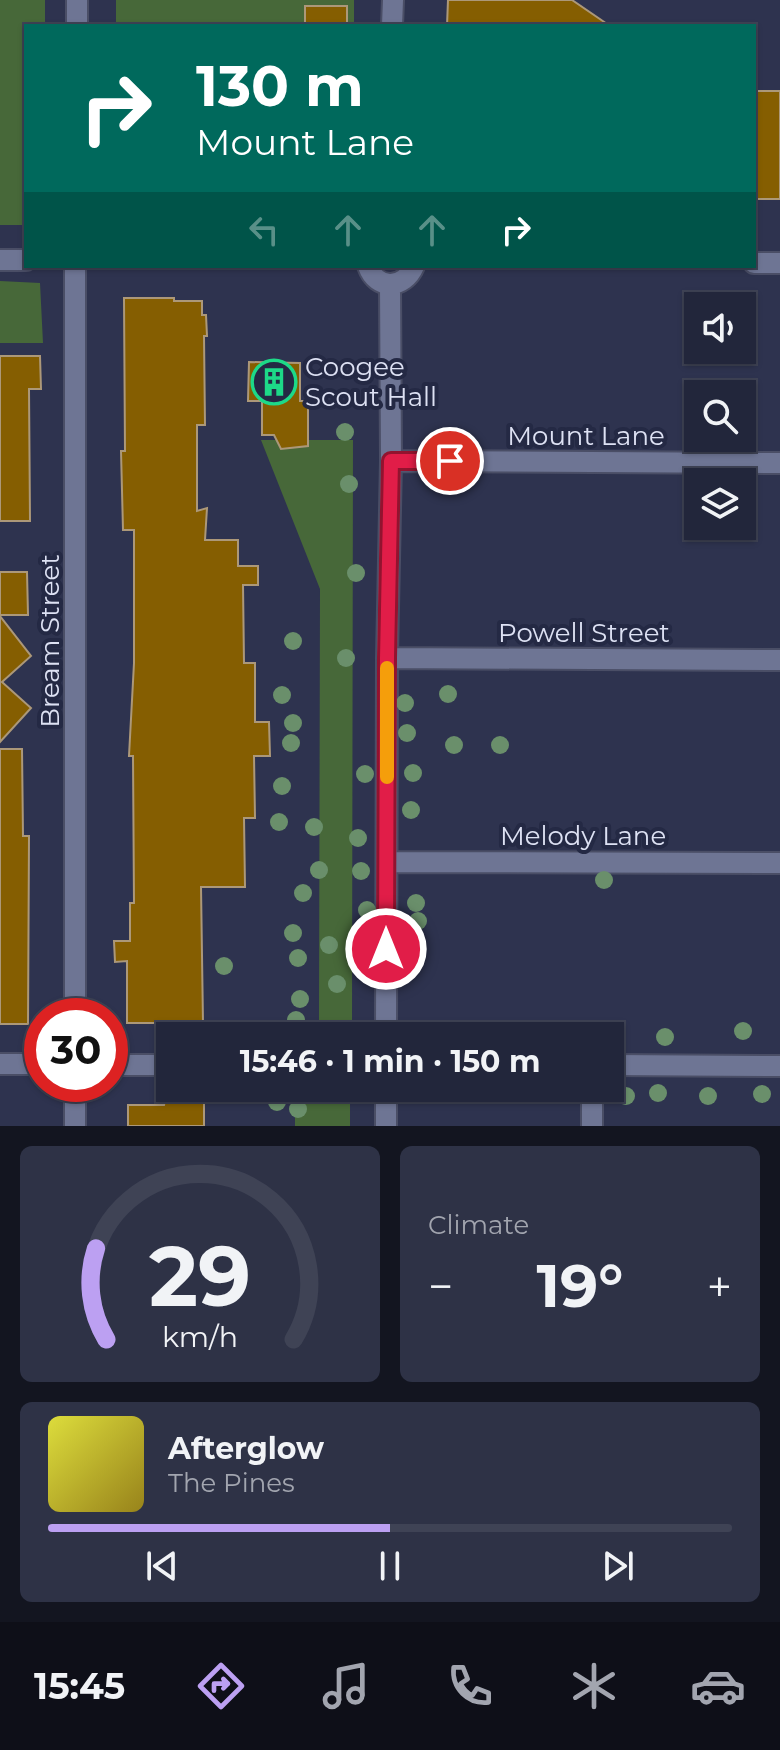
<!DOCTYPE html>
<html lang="en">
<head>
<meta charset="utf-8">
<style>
  body { margin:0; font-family:Montserrat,sans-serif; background:#2e3246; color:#f1f3f6; height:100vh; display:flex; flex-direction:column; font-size:30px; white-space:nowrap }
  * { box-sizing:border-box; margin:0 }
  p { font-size:26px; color:#a2a5af }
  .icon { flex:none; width:44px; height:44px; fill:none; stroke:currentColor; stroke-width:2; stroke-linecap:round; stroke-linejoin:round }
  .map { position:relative; height:1126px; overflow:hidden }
  .drawer { display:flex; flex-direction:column; gap:20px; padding:20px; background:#131520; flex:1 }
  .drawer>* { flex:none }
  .hud { position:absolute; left:24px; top:24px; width:732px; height:244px; border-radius:0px; box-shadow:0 2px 6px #0004,0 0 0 2px #3f4355; background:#00695c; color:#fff; overflow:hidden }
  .buttons { position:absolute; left:684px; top:292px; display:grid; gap:16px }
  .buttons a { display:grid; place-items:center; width:72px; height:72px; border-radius:0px; background:#22263b; box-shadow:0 2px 6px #0004,0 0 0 2px #3f4355; font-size:40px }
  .speed { position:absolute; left:24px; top:998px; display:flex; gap:16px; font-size:40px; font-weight:700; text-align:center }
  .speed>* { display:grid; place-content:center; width:104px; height:104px; border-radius:50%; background:#22263b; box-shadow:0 2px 6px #0004,0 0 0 2px #3f4355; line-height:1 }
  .speed .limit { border:12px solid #d22; background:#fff; color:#111 }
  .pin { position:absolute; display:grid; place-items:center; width:68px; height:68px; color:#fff; margin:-34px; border:4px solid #fff; border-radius:50%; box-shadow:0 2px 8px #0007 }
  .me { position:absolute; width:88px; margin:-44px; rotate:0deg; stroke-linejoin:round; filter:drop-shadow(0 0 6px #0008) }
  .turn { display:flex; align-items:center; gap:28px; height:168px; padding:0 40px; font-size:36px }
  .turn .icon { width:104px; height:104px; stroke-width:2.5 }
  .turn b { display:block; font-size:56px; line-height:68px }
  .lanes { display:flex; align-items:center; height:76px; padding:0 40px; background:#0003; justify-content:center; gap:40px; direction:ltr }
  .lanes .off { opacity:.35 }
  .big { font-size:60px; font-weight:700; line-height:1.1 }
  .drawer .widget { flex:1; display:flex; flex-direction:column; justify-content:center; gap:12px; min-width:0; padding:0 28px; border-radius:12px; background:#2e3246 }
  .drawer .dial { align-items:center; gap:0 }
  .dial svg { height:208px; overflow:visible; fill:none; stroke:#3f4355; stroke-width:7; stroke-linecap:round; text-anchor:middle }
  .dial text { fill:#f1f3f6; stroke:none }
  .song { display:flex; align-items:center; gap:24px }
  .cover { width:96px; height:96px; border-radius:12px; background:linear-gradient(135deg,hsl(60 70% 55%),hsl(50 70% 35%)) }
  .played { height:8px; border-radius:4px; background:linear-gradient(90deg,#bca0f2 50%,#3f4355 50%) }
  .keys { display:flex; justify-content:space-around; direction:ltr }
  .heat { display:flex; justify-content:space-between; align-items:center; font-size:44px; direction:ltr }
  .drawer .tiles { flex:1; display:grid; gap:20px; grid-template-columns:1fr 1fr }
  .widget:last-child { grid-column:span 2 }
  .trip { position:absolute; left:156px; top:1022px; width:468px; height:80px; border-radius:0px; background:#22263b; box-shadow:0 2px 6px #0004,0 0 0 2px #3f4355; font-weight:700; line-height:80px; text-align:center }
  .dock { display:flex; height:128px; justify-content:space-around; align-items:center; background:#0e0f18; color:#a2a5af }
  .dock .icon { width:56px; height:56px }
  .dock .current { color:#bca0f2 }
  .dock b { font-size:36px; color:#f1f3f6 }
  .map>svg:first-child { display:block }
  .green { fill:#476839 }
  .building { fill:#855e01; stroke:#ac9879; stroke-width:2 }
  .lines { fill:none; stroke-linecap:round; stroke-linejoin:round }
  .street-casing { stroke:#4a4e66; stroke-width:24 }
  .street { stroke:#6e7594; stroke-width:20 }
  .tree { fill:#6a8f6b }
  .route-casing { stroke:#92132f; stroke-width:20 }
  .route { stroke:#e11d48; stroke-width:14 }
  .slow { stroke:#f59e0b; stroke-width:14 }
  .labels { text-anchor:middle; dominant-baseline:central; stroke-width:8; stroke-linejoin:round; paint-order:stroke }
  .poi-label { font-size:26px; fill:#dde1f3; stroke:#242944; text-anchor:start }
  .street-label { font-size:26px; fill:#dde1f3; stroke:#242944 }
</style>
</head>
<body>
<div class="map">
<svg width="780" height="1126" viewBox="0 0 780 1126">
  <rect width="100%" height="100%" fill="#2e334f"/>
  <!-- green -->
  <path class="green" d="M 0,0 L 45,0 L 45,26 L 26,26 L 26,225 L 0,225 Z
    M 116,0 L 354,0 L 354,26 L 116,26 Z
    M 0,281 L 40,283 L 43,343 L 0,343 Z
    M 261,440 L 353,440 L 352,1030 L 319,1029 L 320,589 Z
    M 350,1101 L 350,1126 L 295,1126 L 295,1102 Z"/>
  <!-- building -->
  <path class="building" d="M 448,0 L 572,0 L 610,26 L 447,26 Z
    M 305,6 L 347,6 L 347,26 L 305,26 Z
    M 754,91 L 780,91 L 780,199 L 754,199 Z
    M 124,298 L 174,298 L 174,301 L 202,301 L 202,315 L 206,315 L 207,336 L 204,336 L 205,425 L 197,425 L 197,511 L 207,508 L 205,540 L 238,540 L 238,566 L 258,566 L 258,585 L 243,585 L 244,663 L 255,663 L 255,722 L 269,722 L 270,756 L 254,756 L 255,818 L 244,818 L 245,887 L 201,887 L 203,1023 L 127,1023 L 127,961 L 115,962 L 114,941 L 130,941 L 130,903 L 134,903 L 133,756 L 129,756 L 134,663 L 134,530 L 123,530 L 121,451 L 125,451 Z
    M 0,356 L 40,356 L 41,389 L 29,389 L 30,521 L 0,521 Z
    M 249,362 L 300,363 L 300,401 L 308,401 L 308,446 L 281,449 L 274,435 L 262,435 L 262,401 L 248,401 Z
    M 0,572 L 27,572 L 28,615 L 0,615 Z
    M 0,616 L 31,656 L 2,682 L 31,708 L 0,742 Z
    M 0,749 L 22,749 L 23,836 L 29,836 L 28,1024 L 0,1024 Z
    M 165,1101 L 204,1101 L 204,1126 L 128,1126 L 128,1105 L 164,1105 Z"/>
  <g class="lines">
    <!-- street casing -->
    <g class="street-casing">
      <path id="street" d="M 77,26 L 77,0
        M 392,26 L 393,0
        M 0,260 L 26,260
        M 754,263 L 780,263
        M 75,266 L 75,1016
        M 368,266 C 377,291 404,289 414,266
        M 391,461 L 780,463
        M 387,658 L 780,660
        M 387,862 L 780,863
        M 386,1036 L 387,658 L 391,461 L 390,285
        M 0,1064 L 42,1064
        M 110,1065 L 170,1065
        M 610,1065 L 780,1066
        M 386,1088 L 386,1126
        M 75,1126 L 75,1084
        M 592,1126 L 592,1088"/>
    </g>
    <!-- street -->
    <use href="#street" class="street"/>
  </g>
  <!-- trees -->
  <g class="tree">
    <circle cx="345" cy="432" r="9"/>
    <circle cx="349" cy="484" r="9"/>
    <circle cx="356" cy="573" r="9"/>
    <circle cx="293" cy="641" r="9"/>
    <circle cx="346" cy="658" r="9"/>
    <circle cx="448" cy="694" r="9"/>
    <circle cx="282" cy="695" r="9"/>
    <circle cx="405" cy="703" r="9"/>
    <circle cx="293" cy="723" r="9"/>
    <circle cx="407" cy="733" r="9"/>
    <circle cx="291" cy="743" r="9"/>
    <circle cx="454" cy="745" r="9"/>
    <circle cx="500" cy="745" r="9"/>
    <circle cx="413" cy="773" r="9"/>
    <circle cx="365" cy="774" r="9"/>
    <circle cx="282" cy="786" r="9"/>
    <circle cx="411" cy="810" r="9"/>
    <circle cx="279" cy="822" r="9"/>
    <circle cx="314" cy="827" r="9"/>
    <circle cx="358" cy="838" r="9"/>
    <circle cx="319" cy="870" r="9"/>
    <circle cx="361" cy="871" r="9"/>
    <circle cx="604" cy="880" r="9"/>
    <circle cx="303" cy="893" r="9"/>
    <circle cx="416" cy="903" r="9"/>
    <circle cx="367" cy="910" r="9"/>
    <circle cx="418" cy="921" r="9"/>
    <circle cx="293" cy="933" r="9"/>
    <circle cx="329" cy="945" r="9"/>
    <circle cx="417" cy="947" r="9"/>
    <circle cx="366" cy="956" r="9"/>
    <circle cx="298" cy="958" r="9"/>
    <circle cx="224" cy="966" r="9"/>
    <circle cx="337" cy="984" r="9"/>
    <circle cx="300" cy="999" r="9"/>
    <circle cx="296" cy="1020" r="9"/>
    <circle cx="743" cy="1031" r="9"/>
    <circle cx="665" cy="1037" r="9"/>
    <circle cx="658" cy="1093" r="9"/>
    <circle cx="762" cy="1094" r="9"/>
    <circle cx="626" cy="1096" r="9"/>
    <circle cx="708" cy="1096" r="9"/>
    <circle cx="277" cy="1102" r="9"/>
    <circle cx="298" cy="1109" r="9"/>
  </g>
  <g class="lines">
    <!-- route casing -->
    <g class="route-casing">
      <path id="route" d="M 386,949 L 387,658 L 391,461 L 450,461"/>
    </g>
    <!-- route -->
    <use href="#route" class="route"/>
    <!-- slow -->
    <path class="slow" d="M 387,777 L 387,668"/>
  </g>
  <!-- icons -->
  <defs>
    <g id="building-ring" transform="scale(2.3)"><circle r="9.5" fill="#242944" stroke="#1dd988" stroke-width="1.5"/><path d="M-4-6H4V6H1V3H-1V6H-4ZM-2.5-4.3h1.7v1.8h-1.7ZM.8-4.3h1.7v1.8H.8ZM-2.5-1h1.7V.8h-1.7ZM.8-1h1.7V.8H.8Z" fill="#1dd988"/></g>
  </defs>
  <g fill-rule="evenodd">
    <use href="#building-ring" x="274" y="382"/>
  </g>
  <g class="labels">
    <!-- poi labels -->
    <g class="poi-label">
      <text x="305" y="367">Coogee<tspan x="305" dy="30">Scout Hall</tspan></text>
    </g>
    <!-- street labels -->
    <g class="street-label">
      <text x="586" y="436">Mount Lane</text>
      <text x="584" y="633">Powell Street</text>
      <text transform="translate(50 641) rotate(-90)">Bream Street</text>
      <text x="583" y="836">Melody Lane</text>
    </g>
  </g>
</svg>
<div class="buttons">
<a><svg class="icon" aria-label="sound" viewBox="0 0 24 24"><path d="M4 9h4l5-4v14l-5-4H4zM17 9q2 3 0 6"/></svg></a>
<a><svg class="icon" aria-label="search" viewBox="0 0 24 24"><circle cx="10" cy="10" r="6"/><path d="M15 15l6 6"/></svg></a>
<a><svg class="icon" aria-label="layers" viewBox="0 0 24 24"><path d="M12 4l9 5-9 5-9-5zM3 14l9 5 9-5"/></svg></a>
</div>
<div class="speed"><div class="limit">30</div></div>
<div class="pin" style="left:450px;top:461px;background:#d93025"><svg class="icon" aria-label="arrive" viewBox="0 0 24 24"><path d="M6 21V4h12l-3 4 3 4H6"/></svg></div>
<svg class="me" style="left:386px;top:949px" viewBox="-20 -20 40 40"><circle r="17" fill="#e11d48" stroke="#fff" stroke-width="3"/><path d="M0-11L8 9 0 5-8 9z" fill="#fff"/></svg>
<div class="trip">15:46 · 1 min · 150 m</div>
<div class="hud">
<div class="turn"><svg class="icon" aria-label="right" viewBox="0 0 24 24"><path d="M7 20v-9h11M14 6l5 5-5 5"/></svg><div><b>130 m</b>Mount Lane</div></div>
<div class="lanes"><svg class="icon off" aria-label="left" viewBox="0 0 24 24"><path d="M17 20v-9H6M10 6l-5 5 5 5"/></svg><svg class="icon off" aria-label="ahead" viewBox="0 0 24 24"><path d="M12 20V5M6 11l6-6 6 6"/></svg><svg class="icon off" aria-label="ahead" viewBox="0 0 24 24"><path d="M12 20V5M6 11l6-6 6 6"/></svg><svg class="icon" aria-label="right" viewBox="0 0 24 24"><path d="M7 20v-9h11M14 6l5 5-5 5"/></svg></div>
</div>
</div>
<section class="drawer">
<div class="tiles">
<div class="widget dial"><svg viewBox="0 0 100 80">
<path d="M14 69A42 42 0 1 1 86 69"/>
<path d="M14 69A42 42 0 0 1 10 34" stroke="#bca0f2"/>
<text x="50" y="56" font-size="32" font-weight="700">29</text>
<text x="50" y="72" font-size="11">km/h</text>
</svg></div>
<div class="widget"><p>Climate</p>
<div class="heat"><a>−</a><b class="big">19°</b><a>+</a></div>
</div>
<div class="widget">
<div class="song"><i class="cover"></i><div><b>Afterglow</b><p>The Pines</p></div></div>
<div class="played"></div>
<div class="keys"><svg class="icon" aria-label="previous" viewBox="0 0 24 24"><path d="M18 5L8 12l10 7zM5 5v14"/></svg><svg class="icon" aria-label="pause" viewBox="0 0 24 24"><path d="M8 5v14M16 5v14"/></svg><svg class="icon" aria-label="next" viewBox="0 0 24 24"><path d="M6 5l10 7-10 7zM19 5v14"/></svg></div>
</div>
</div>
</section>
<nav class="dock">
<b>15:45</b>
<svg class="icon current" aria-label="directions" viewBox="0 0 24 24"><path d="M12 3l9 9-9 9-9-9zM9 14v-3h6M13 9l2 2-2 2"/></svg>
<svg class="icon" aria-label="music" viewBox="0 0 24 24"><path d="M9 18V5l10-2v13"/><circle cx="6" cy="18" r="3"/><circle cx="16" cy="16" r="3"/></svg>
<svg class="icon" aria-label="phone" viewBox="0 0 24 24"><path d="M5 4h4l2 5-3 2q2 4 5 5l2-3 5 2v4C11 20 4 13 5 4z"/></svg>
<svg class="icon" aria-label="climate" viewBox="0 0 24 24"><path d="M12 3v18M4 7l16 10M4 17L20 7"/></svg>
<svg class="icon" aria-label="car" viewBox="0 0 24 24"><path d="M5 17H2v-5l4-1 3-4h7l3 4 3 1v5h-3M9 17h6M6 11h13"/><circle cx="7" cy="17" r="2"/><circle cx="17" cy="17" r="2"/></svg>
</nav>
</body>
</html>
